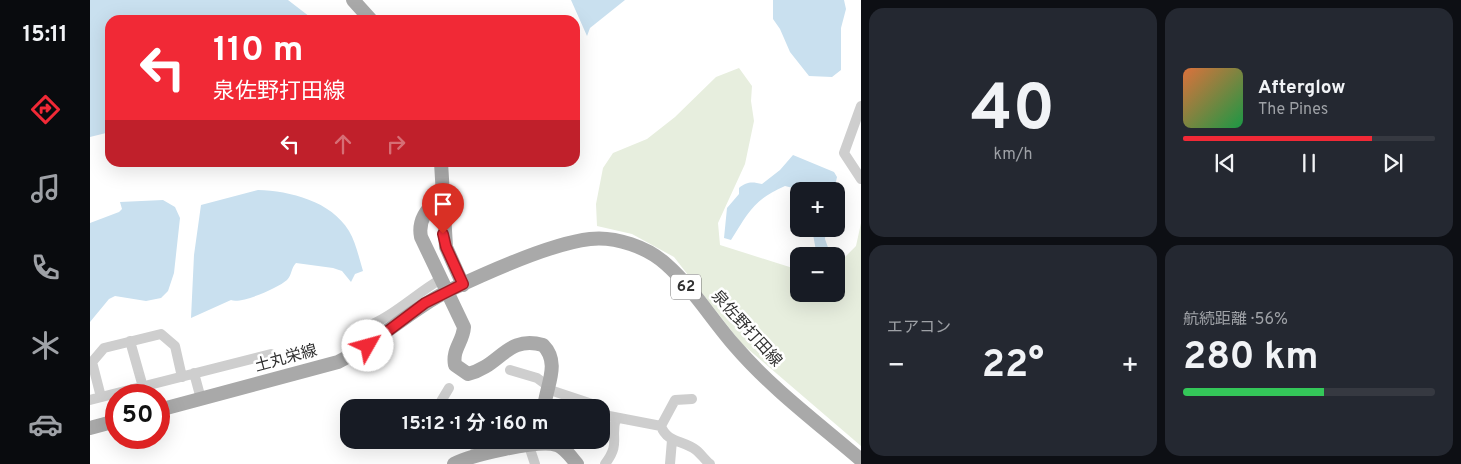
<!DOCTYPE html>
<html lang="ja">
<head>
<meta charset="utf-8">
<style>
  body { margin:0; font-family:Overpass,"Noto Sans JP",sans-serif; background:#242831; color:#f1f3f6; height:100vh; display:flex; flex-direction:column; font-size:19px; white-space:nowrap }
  * { box-sizing:border-box; margin:0 }
  p { font-size:16px; color:#9ea1a6 }
  .icon { flex:none; width:28px; height:28px; fill:none; stroke:currentColor; stroke-width:2; stroke-linecap:round; stroke-linejoin:round }
  .map { position:relative; flex:1; overflow:hidden }
  .sheet { display:flex; flex-direction:column; gap:8px; padding:8px; background:#0d0f14; width:600px }
  .sheet>* { flex:none }
  .guide { position:absolute; left:15px; top:15px; width:475px; height:152px; border-radius:15px; box-shadow:0 5px 20px #0002; background:#f12936; color:#fff; overflow:hidden }
  .buttons { position:absolute; left:700px; top:182px; display:grid; gap:10px }
  .buttons a { display:grid; place-items:center; width:55px; height:55px; border-radius:10px; background:#171b24; box-shadow:0 5px 20px #0002; font-size:25px }
  .speed { position:absolute; left:15px; top:384px; display:flex; gap:10px; font-size:25px; font-weight:700; text-align:center }
  .speed>* { display:grid; place-content:center; width:65px; height:65px; border-radius:50%; background:#171b24; box-shadow:0 5px 20px #0002; line-height:1 }
  .speed .limit { border:8px solid #d22; background:#fff; color:#111 }
  .pin { position:absolute; display:grid; place-items:center; width:42px; height:42px; color:#fff; margin:-51px -21px; border-radius:50% 50% 50% 0; rotate:-45deg; box-shadow:0 0 5px #0007 }
  .pin .icon { rotate:45deg }
  .me { position:absolute; width:55px; margin:-28px; rotate:52deg; stroke-linejoin:round; filter:drop-shadow(0 0 4px #0008) }
  .turn { display:flex; align-items:center; gap:18px; height:105px; padding:0 25px; font-size:22px }
  .turn .icon { width:65px; height:65px; stroke-width:2.5 }
  .turn b { display:block; font-size:35px; line-height:42px }
  .lanes { display:flex; align-items:center; height:48px; padding:0 25px; background:#0003; justify-content:center; gap:25px; direction:ltr }
  .lanes .off { opacity:.35 }
  .big { font-size:38px; font-weight:700; line-height:1.1 }
  .sheet .card { flex:1; display:flex; flex-direction:column; justify-content:center; gap:8px; min-width:0; padding:0 18px; border-radius:15px; background:#242831 }
  .sheet .dial { align-items:center; gap:0 }
  .dial b { font-size:65px; line-height:1 }
  .song { display:flex; align-items:center; gap:15px }
  .cover { width:60px; height:60px; border-radius:8px; background:linear-gradient(135deg,hsl(20 70% 55%),hsl(140 70% 35%)) }
  .played { height:5px; border-radius:2px; background:linear-gradient(90deg,#f12936 75%,#363941 75%) }
  .keys { display:flex; justify-content:space-around; direction:ltr }
  .heat { display:flex; justify-content:space-between; align-items:center; font-size:28px; direction:ltr }
  .charge { height:8px; border-radius:4px; background:linear-gradient(90deg,#34c759 56%,#363941 0) }
  .sheet .tiles { flex:1; display:grid; gap:8px; grid-template-columns:repeat(2,1fr) }
  .trip { position:absolute; left:250px; top:399px; width:270px; height:50px; border-radius:15px; background:#171b24; box-shadow:0 5px 20px #0002; font-weight:700; line-height:50px; text-align:center }
  main { display:flex; flex:1; min-height:0 }
  .dock { display:flex; flex-direction:column; width:90px; justify-content:space-around; align-items:center; background:#090b0e; color:#9ea1a6 }
  .dock .icon { width:35px; height:35px }
  .dock .current { color:#f12936 }
  .dock b { font-size:22px; color:#f1f3f6 }
  .map>svg:first-child { display:block }
  .green { fill:#e7eede }
  .water { fill:#c9e0ef }
  .lines { fill:none; stroke-linecap:round; stroke-linejoin:round }
  .minor { stroke:#cecece; stroke-width:10 }
  .major { stroke:#a9a9a9; stroke-width:14 }
  .route-casing { stroke:#9d1b23; stroke-width:12 }
  .route { stroke:#f12936; stroke-width:9 }
  .labels { text-anchor:middle; dominant-baseline:central; stroke-width:5; stroke-linejoin:round; paint-order:stroke }
  .shield { fill:#fff; stroke:#6f6f6f; stroke-width:1 }
  .shield-label { font-size:15px; font-weight:bold; fill:#313131 }
  .street-label { font-size:16px; fill:#313131; stroke:#fff }
</style>
</head>
<body>
<main>
<nav class="dock">
<b>15:11</b>
<svg class="icon current" aria-label="directions" viewBox="0 0 24 24"><path d="M12 3l9 9-9 9-9-9zM9 14v-3h6M13 9l2 2-2 2"/></svg>
<svg class="icon" aria-label="music" viewBox="0 0 24 24"><path d="M9 18V5l10-2v13"/><circle cx="6" cy="18" r="3"/><circle cx="16" cy="16" r="3"/></svg>
<svg class="icon" aria-label="phone" viewBox="0 0 24 24"><path d="M5 4h4l2 5-3 2q2 4 5 5l2-3 5 2v4C11 20 4 13 5 4z"/></svg>
<svg class="icon" aria-label="climate" viewBox="0 0 24 24"><path d="M12 3v18M4 7l16 10M4 17L20 7"/></svg>
<svg class="icon" aria-label="car" viewBox="0 0 24 24"><path d="M5 17H2v-5l4-1 3-4h7l3 4 3 1v5h-3M9 17h6M6 11h13"/><circle cx="7" cy="17" r="2"/><circle cx="17" cy="17" r="2"/></svg>
</nav>
<div class="map">
<svg width="771" height="464" viewBox="0 0 771 464">
  <rect width="100%" height="100%" fill="#fff"/>
  <!-- green -->
  <path class="green" d="M 649,68 L 662,86 L 661,101 L 664,121 L 655,164 L 628,223 L 630,245 L 709,270 L 709,294 L 746,294 L 746,281 L 753,283 L 754,258 L 766,246 L 771,223 L 771,446 L 651,343 L 584,257 L 542,234 L 507,226 L 506,204 L 513,168 L 523,153 L 557,139 L 585,117 L 626,77 Z"/>
  <!-- water -->
  <path class="water" d="M 0,0 L 198,0 L 224,20 L 20,20 L 20,132 L 0,137 Z
    M 481,0 L 535,0 L 500,28 L 497,36 Z
    M 683,0 L 754,0 L 756,9 L 751,28 L 751,70 L 742,77 L 719,76 L 700,52 L 690,29 L 683,19 Z
    M 703,155 L 744,172 L 747,177 L 744,191 L 709,193 L 707,189 L 695,186 C 663,200 659,212 641,240 L 634,238 L 637,208 L 649,194 L 649,188 C 657,181 663,182 672,184 L 690,170 Z
    M 168,190 C 200,191 241,201 259,231 C 266,243 269,258 273,271 L 265,274 L 261,282 L 252,271 L 243,268 L 206,263 C 201,268 202,275 197,280 C 188,288 152,304 141,300 L 101,318 L 104,255 L 111,205 Z
    M 73,200 L 85,207 L 90,218 L 84,273 L 78,291 L 71,298 L 56,301 L 25,296 L 19,299 L 0,322 L 0,223 L 29,212 L 32,209 L 30,202 Z
    M 722,229 L 736,229 L 735,239 L 741,256 L 727,256 Z"/>
  <g class="lines">
    <!-- minor -->
    <path class="minor" d="M 771,106 L 754,153 L 771,179
      M 273,328 C 303,317 324,295 351,279
      M 40,341 L 53,387
      M 420,370 L 447,378 L 458,386
      M 104,373 L 111,399
      M 457,389 L 502,404 L 505,408
      M 11,397 L 2,362 L 14,348 L 71,334 L 85,346 L 92,377
      M 602,399 L 585,400 L 571,426 C 577,443 593,440 606,450 C 611,454 615,460 620,464
      M 0,400 L 181,354
      M 347,408 L 359,388
      M 511,412 L 519,416 L 571,426
      M 382,440 L 388,455
      M 439,446 L 445,464
      M 515,464 C 531,443 520,439 526,418
      M 580,464 L 582,440"/>
    <!-- major -->
    <path class="major" d="M 263,0 L 281,20
      M 351,162 L 356,247 L 373,285
      M 353,192 C 341,206 327,217 331,237 L 374,327 C 373,342 362,349 365,365 L 378,374 C 411,366 416,335 453,345 C 471,363 456,386 454,408
      M 69,410 L 248,362 C 289,342 320,309 362,289 C 396,273 463,243 500,239 C 525,236 558,247 577,265 C 603,288 622,320 645,346 C 682,389 728,423 771,460
      M 0,428 L 26,421
      M 364,464 C 381,455 449,439 467,445 C 475,448 481,457 487,464"/>
  </g>
  <g class="lines">
    <!-- route casing -->
    <g class="route-casing">
      <path id="route" d="M 278,346 L 335,303 L 373,284 L 356,247 L 353,234"/>
    </g>
    <!-- route -->
    <use href="#route" class="route"/>
  </g>
  <g class="labels">
    <!-- shield labels -->
    <rect class="shield" x="581" y="274.5" width="30" height="25" rx="4"/>
    <g class="shield-label">
      <text x="596" y="287">62</text>
    </g>
    <!-- street labels -->
    <g class="street-label">
      <text transform="translate(656 329) rotate(48)">泉佐野打田線</text>
      <text transform="translate(196 359) rotate(-15)">土丸栄線</text>
    </g>
  </g>
</svg>
<div class="buttons">
<a>+</a>
<a>−</a>
</div>
<div class="speed"><div class="limit">50</div></div>
<div class="pin" style="left:353px;top:234px;background:#d93025"><svg class="icon" aria-label="arrive" viewBox="0 0 24 24"><path d="M6 21V4h12l-3 4 3 4H6"/></svg></div>
<svg class="me" style="left:278px;top:346px" viewBox="-20 -20 40 40"><circle r="19" fill="#fff"/><path d="M0-13L10 11 0 6-10 11z" fill="#f12936"/></svg>
<div class="trip">15:12 · 1 分 · 160 m</div>
<div class="guide">
<div class="turn"><svg class="icon" aria-label="left" viewBox="0 0 24 24"><path d="M17 20v-9H6M10 6l-5 5 5 5"/></svg><div><b>110 m</b>泉佐野打田線</div></div>
<div class="lanes"><svg class="icon" aria-label="left" viewBox="0 0 24 24"><path d="M17 20v-9H6M10 6l-5 5 5 5"/></svg><svg class="icon off" aria-label="ahead" viewBox="0 0 24 24"><path d="M12 20V5M6 11l6-6 6 6"/></svg><svg class="icon off" aria-label="right" viewBox="0 0 24 24"><path d="M7 20v-9h11M14 6l5 5-5 5"/></svg></div>
</div>
</div>
<section class="sheet">
<div class="tiles">
<div class="card dial"><b>40</b><p>km/h</p></div>
<div class="card">
<div class="song"><i class="cover"></i><div><b>Afterglow</b><p>The Pines</p></div></div>
<div class="played"></div>
<div class="keys"><svg class="icon" aria-label="previous" viewBox="0 0 24 24"><path d="M18 5L8 12l10 7zM5 5v14"/></svg><svg class="icon" aria-label="pause" viewBox="0 0 24 24"><path d="M8 5v14M16 5v14"/></svg><svg class="icon" aria-label="next" viewBox="0 0 24 24"><path d="M6 5l10 7-10 7zM19 5v14"/></svg></div>
</div>
<div class="card"><p>エアコン</p>
<div class="heat"><a>−</a><b class="big">22°</b><a>+</a></div>
</div>
<div class="card"><p>航続距離 · 56%</p><b class="big">280 km</b><div class="charge"></div></div>
</div>
</section>
</main>
</body>
</html>
